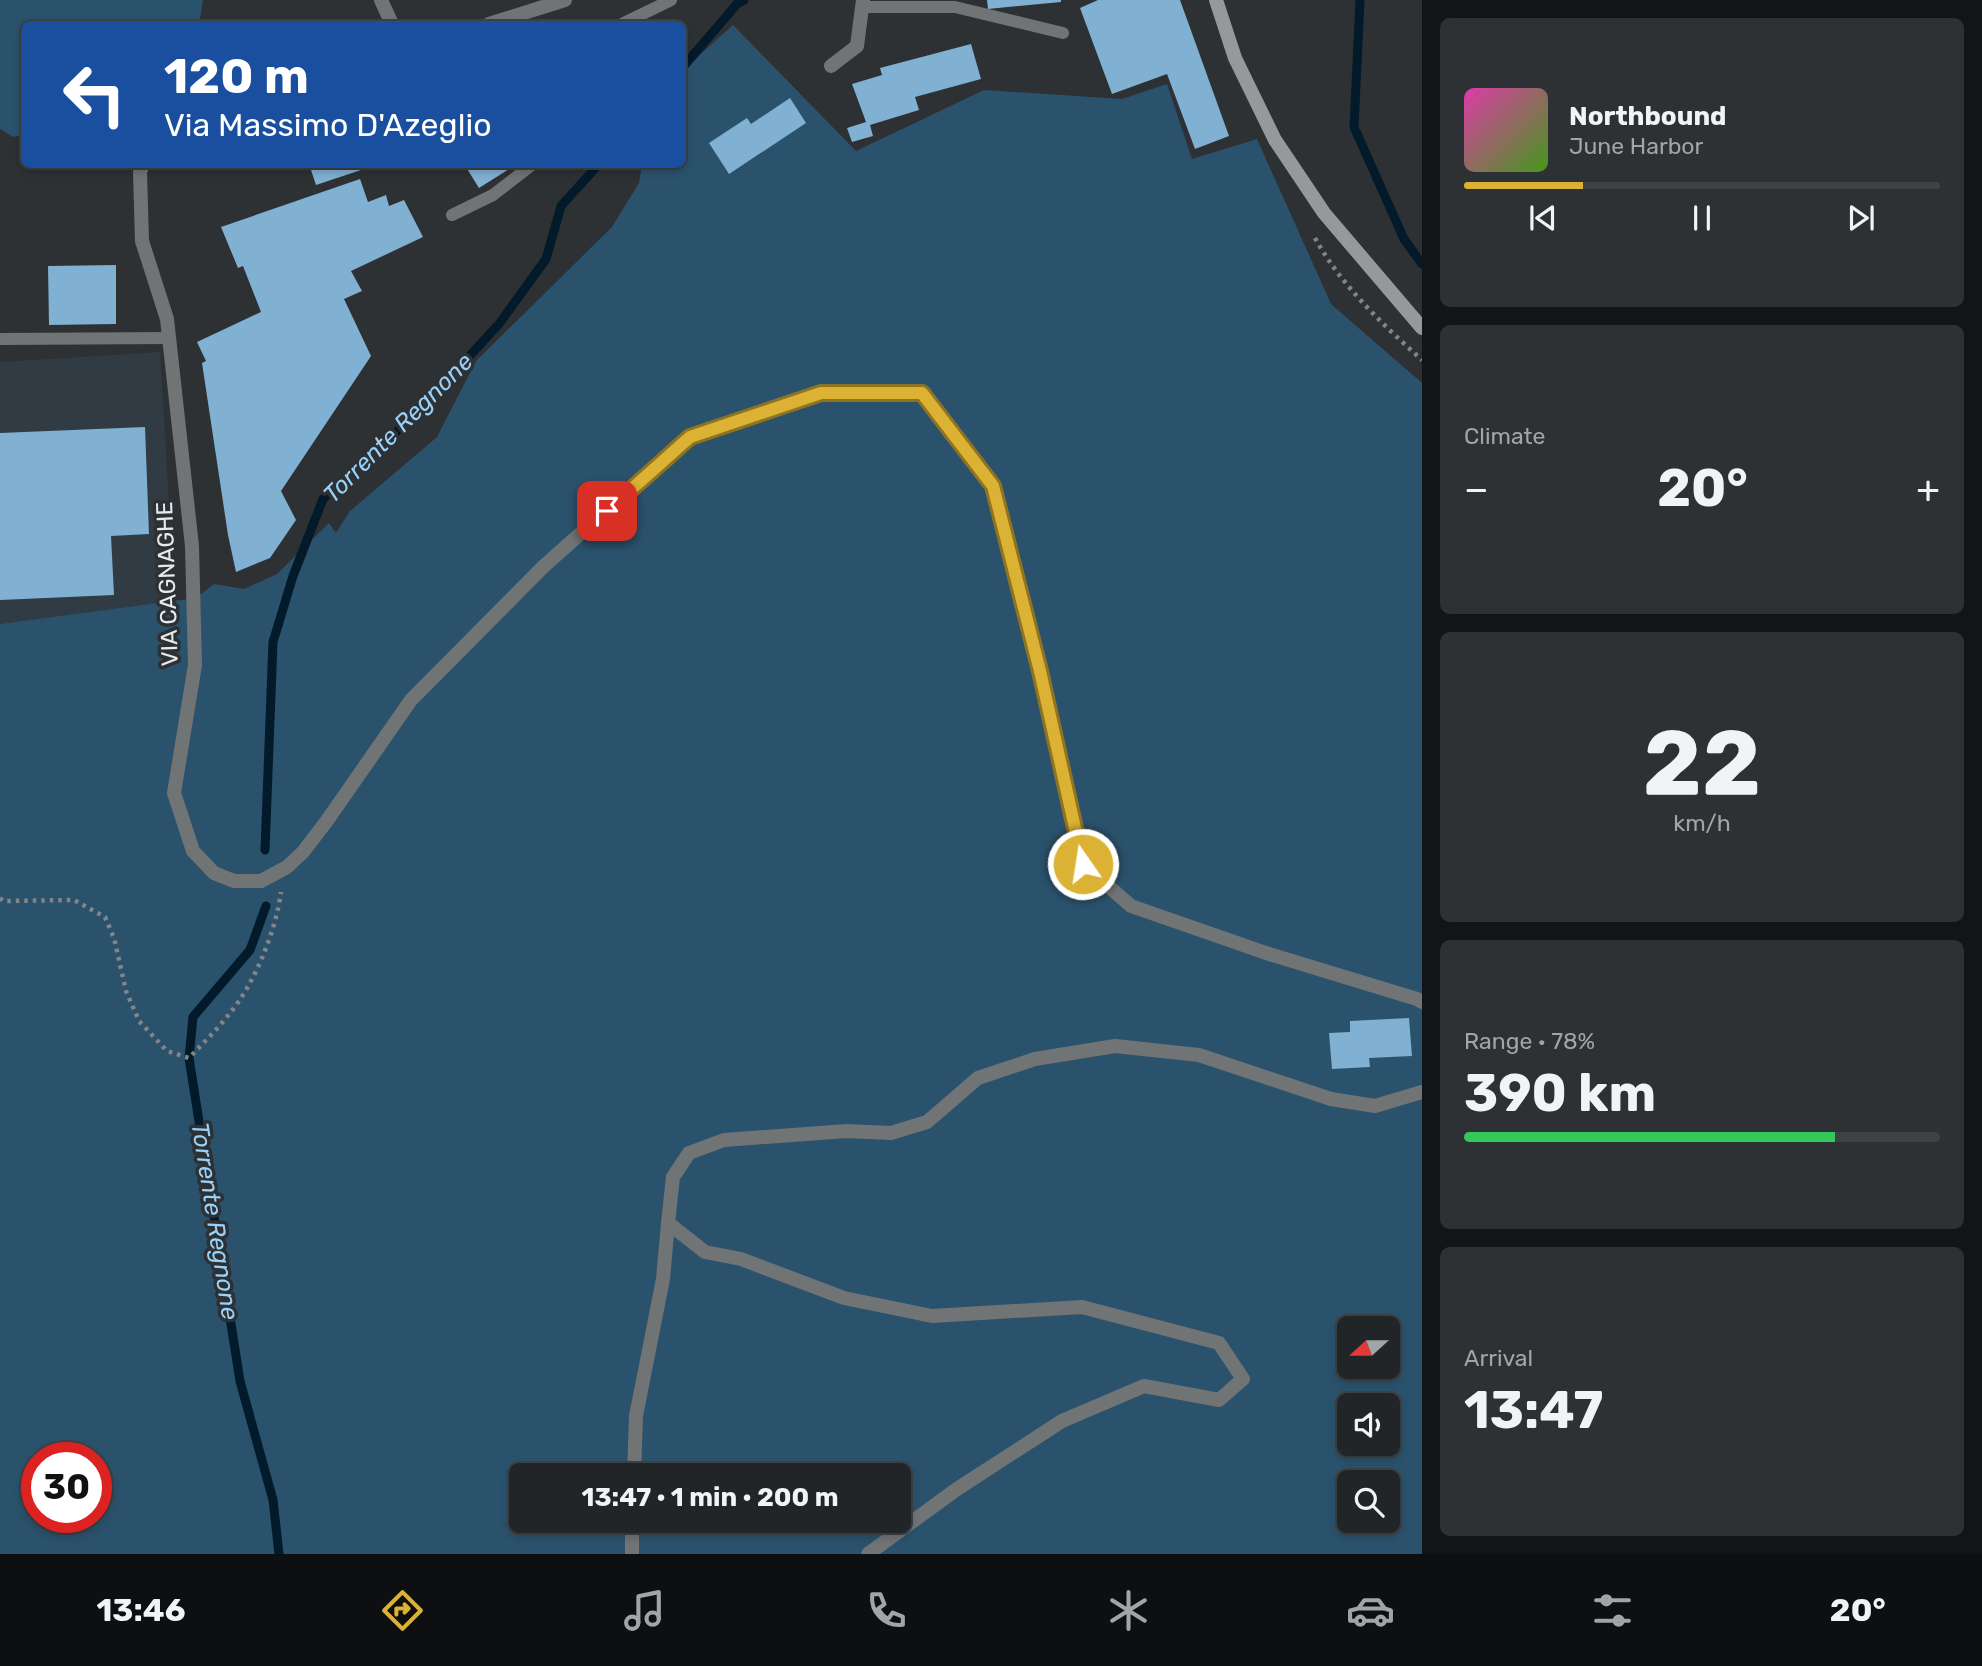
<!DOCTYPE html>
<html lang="en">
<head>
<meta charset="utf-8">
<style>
  body { margin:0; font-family:Rubik,sans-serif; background:#2e3133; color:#f1f3f6; height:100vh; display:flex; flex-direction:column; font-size:26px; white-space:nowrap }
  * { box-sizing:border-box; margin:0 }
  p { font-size:23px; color:#a2a5a7 }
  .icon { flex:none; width:38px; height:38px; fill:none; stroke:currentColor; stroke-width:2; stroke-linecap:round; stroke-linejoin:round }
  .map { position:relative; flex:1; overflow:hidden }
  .details { display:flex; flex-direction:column; gap:18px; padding:18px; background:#131415; width:560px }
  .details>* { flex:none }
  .banner { position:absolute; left:21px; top:21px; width:665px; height:147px; border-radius:10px; box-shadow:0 4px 10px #0003,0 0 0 2px #3f4244; background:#1a4fa0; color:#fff; overflow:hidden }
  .needle { width:46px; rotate:249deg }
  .controls { position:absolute; left:1337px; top:1316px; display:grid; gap:14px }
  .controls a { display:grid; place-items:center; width:63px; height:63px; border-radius:10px; background:#222527; box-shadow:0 4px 10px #0003,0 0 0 2px #3f4244; font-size:35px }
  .speed { position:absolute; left:21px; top:1442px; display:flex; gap:14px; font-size:35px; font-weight:700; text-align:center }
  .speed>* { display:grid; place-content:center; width:91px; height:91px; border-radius:50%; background:#222527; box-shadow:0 4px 10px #0003,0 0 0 2px #3f4244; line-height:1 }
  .speed .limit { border:10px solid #d22; background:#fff; color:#111 }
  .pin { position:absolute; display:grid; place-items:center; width:60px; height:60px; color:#fff; margin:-30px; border-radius:14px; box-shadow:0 4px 10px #0006 }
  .me { position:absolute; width:77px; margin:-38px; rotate:347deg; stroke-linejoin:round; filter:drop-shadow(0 0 5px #0008) }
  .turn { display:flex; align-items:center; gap:24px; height:147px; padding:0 28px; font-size:32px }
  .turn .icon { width:91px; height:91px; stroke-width:2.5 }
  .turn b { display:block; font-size:49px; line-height:60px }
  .big { font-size:52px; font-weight:700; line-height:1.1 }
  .details .tile { flex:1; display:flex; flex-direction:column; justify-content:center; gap:10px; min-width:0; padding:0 24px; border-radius:10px; background:#2e3133 }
  .details .dial { align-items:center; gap:0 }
  .dial b { font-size:91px; line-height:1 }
  .song { display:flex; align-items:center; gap:21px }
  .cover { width:84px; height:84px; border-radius:10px; background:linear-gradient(135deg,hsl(320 70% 55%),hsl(100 70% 35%)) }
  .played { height:7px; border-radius:4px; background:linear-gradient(90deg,#dbb233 25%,#3f4244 25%) }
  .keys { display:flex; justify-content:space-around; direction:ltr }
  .heat { display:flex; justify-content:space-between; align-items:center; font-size:38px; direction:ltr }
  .charge { height:10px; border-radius:5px; background:linear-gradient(90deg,#34c759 78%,#3f4244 0) }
  .trip { position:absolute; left:509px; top:1463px; width:402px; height:70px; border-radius:10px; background:#222527; box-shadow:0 4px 10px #0003,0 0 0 2px #3f4244; font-weight:700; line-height:70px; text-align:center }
  .dock { display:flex; height:112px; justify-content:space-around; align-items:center; background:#0e0f10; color:#a2a5a7 }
  .dock .icon { width:49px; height:49px }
  .dock .active { color:#dbb233 }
  .dock b { font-size:32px; color:#f1f3f6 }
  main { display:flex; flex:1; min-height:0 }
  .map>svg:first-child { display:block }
  .built { fill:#313b43 }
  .green { fill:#2b526c; fill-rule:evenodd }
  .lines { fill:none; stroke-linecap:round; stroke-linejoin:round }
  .stream { stroke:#021a29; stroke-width:9 }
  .building { fill:#80b0d2 }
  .path { stroke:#838689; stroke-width:4.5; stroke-dasharray:3.5 5; stroke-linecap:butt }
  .service { stroke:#717475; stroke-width:12 }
  .minor { stroke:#717475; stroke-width:14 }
  .secondary { stroke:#96999c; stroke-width:14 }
  .route-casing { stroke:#8e7421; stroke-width:18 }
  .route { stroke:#dbb233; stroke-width:12 }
  .labels { text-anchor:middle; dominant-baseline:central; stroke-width:7; stroke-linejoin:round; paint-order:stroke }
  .street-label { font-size:23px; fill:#e7eaec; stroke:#2d3134 }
  .water-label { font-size:24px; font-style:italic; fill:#99d1f9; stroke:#2d3134 }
</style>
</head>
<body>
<main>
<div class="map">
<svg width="1422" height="1554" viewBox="0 0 1422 1554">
  <rect width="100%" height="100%" fill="#2d3134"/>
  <!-- built -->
  <path class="built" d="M 160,352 L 175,602 L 0,624 L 0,362 Z"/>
  <!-- green -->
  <path class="green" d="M 0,0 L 203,0 L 199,24 L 24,24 L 24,134 L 13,137 L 0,129 Z
    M 733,25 L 856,151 L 984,90 L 1122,99 L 1167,84 L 1192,159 L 1257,139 L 1331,304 L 1422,383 L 1422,1554 L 0,1554 L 0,624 L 196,598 L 214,584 L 244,589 L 277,574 L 329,523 L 336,533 L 350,511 L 437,437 L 476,361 L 612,227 L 639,183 L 642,165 L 682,164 L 683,70 ZM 1349,1328 L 1388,1328 L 1388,1367 L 1349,1367 ZM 1349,1405 L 1388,1405 L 1388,1444 L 1349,1444 ZM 37,1458 L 96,1458 L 96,1517 L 37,1517 ZM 522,1475 L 900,1475 L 900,1521 L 522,1521 ZM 1349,1482 L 1388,1482 L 1388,1521 L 1349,1521 Z"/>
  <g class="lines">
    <!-- stream -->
    <path class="stream" d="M 1360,0 L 1354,127 L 1404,239 L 1422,264
      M 682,68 L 737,4 L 744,0
      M 265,850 L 273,642 L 293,576 L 323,499 L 415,415 L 499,324 L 546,259 L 561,206 L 599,164
      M 266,906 L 250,950 L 193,1017 L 189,1058 L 240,1381 L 273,1500 L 279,1554"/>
  </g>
  <!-- building -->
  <path class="building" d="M 987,0 L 1061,0 L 1061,2 L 988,9 Z
    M 1098,0 L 1180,0 L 1229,136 L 1195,149 L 1167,74 L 1112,94 L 1080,8 Z
    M 971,44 L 981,79 L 915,97 L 919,110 L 870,125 L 873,136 L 852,142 L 847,128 L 866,122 L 852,84 L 882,75 L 880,68 Z
    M 790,98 L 806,123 L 729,174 L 709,143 L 747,118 L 751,124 Z
    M 309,164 L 376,164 L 376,165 L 316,185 Z
    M 464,164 L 517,164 L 479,188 Z
    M 360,179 L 368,202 L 386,195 L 389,206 L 404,200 L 423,237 L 351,271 L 362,291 L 344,299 L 371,356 L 281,491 L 296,520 L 270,558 L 236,572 L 228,535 L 202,363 L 206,361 L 197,342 L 261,312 L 243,266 L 238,268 L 221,227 Z
    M 116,265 L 116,324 L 49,325 L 48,266 Z
    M 145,427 L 149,534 L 111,536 L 114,595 L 0,600 L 0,433 Z
    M 1409,1018 L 1412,1056 L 1369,1058 L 1370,1067 L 1332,1069 L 1329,1033 L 1350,1032 L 1350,1021 Z"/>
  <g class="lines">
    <!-- path -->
    <path class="path" d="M 1315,238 C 1340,284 1383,325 1422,360
      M 0,898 L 3,901 L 74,900 L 105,917 L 114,938 L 126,991 L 139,1021 L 167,1051 L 189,1058 C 203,1043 218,1029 230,1013 C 255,983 276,930 281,892"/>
    <!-- service -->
    <path class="service" d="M 862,7 L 955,7 L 1063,33
      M 622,24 L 671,0
      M 452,215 L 493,195 L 533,164
      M 0,339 L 170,338"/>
    <!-- minor -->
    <path class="minor" d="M 381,0 L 392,24
      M 489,24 L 565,0
      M 831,66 L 857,46 L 863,0
      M 143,164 L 140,172 L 142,241 L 167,319 L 192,546 L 195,665 L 174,793 L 193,851 L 214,873 L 234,881 L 261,881 L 287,867 L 303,852 L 326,822 L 411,700 L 544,566 L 689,437 L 821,393 L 922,393 L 993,486 L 1040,671 L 1083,864 L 1131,906 L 1266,953 L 1417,999 L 1422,1002
      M 634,1475 L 636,1416 L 663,1279 L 668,1223
      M 632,1554 L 632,1521
      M 868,1554 L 957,1489 L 1062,1421 L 1144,1386 L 1219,1400 L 1243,1379 L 1219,1343 L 1082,1307 L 932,1316 L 844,1298 L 741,1259 L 705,1252 L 668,1223 L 673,1177 L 689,1153 L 724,1140 L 847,1131 L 891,1133 L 927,1122 L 978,1078 L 1035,1059 L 1115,1046 L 1199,1055 L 1331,1099 L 1375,1106 L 1422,1092"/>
    <!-- secondary -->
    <path class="secondary" d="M 1216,0 L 1235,58 L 1275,140 L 1324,213 L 1422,328"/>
  </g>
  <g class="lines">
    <!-- route casing -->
    <g class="route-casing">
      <path id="route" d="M 607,511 L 690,437 L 821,393 L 922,393 L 993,486 L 1040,671 L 1083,864"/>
    </g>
    <!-- route -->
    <use href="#route" class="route"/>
  </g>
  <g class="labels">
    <!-- street labels -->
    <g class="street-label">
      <text transform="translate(167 584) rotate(-92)">VIA CAGNAGHE</text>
    </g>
    <!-- water labels -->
    <g class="water-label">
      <text transform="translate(398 428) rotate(-45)">Torrente Regnone</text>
      <text transform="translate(215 1221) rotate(81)">Torrente Regnone</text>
    </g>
  </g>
</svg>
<div class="controls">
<a><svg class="needle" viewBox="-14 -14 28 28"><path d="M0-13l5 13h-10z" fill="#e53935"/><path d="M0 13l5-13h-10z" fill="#a2a5a7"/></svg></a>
<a><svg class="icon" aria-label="sound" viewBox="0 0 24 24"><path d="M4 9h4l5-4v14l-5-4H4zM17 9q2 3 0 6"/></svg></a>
<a><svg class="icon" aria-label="search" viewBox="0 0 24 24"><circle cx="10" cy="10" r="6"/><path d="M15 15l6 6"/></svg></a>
</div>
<div class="speed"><div class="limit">30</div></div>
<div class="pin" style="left:607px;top:511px;background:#d93025"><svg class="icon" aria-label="arrive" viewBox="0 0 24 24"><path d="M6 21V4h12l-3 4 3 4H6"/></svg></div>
<svg class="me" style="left:1083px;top:864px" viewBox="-20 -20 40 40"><circle r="17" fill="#dbb233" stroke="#fff" stroke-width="3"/><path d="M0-11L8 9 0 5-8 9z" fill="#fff"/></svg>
<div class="trip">13:47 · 1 min · 200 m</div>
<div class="banner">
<div class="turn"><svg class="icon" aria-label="left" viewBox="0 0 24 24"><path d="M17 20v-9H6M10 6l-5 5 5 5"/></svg><div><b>120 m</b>Via Massimo D'Azeglio</div></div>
</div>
</div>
<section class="details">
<div class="tile">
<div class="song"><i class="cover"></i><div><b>Northbound</b><p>June Harbor</p></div></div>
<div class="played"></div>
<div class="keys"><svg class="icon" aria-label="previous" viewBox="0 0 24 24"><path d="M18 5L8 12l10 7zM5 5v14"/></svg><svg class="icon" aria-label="pause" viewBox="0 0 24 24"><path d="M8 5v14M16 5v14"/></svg><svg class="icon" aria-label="next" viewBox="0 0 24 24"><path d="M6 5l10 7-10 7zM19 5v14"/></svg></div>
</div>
<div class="tile"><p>Climate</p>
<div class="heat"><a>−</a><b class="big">20°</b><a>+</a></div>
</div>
<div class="tile dial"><b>22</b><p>km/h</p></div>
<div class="tile"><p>Range · 78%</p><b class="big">390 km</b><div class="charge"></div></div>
<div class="tile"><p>Arrival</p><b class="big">13:47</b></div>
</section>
</main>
<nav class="dock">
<b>13:46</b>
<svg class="icon active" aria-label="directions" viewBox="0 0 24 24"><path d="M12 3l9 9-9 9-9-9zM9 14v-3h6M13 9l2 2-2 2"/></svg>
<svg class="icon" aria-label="music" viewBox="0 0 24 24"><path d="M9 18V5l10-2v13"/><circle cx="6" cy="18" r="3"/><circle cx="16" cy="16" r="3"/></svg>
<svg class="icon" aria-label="phone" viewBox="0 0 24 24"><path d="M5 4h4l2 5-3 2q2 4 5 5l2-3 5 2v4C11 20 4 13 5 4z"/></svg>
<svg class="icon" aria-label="climate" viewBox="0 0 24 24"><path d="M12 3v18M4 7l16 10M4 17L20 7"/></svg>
<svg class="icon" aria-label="car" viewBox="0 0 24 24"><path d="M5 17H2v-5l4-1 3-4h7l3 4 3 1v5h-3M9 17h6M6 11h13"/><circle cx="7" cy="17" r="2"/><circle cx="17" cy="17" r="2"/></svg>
<svg class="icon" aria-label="filters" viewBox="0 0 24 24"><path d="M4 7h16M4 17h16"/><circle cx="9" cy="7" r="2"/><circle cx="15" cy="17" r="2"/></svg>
<b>20°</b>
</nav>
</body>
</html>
